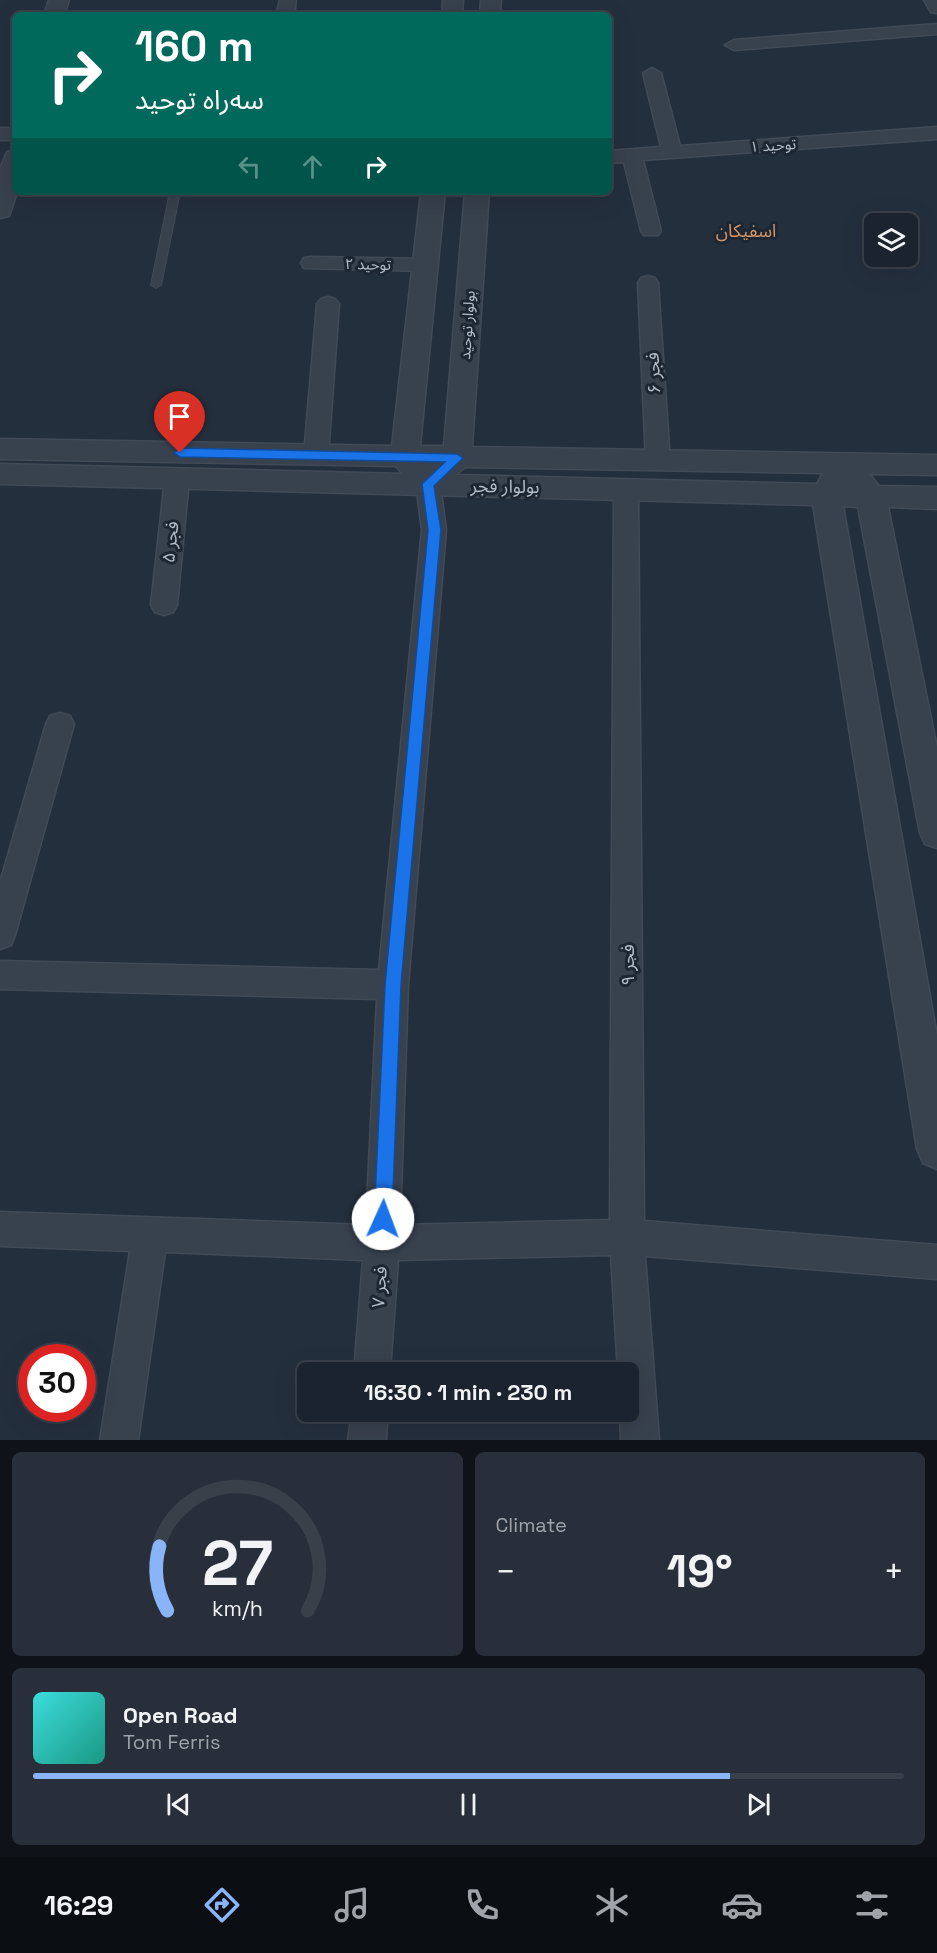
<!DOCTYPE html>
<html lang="en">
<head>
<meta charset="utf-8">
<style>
  body { margin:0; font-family:"Space Grotesk","Noto Sans Arabic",sans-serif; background:#282f3a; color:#f1f3f6; height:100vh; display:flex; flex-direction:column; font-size:22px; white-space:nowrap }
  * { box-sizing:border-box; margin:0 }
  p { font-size:20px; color:#a0a4aa }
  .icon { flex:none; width:33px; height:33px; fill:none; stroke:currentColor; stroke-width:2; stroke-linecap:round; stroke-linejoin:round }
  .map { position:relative; height:1440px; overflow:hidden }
  .drawer { display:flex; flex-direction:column; gap:12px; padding:12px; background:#0f1319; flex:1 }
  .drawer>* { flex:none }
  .top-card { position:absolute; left:12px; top:12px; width:600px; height:183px; border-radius:9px; box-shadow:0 6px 24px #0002,0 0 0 2px #39404a; background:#00695c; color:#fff; overflow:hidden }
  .buttons { position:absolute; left:864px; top:213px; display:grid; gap:12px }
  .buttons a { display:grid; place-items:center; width:54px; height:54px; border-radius:9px; background:#1b232e; box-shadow:0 6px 24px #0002,0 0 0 2px #39404a; font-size:30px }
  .speed { position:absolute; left:18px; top:1344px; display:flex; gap:12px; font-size:30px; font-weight:700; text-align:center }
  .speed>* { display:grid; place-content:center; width:78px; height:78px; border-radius:50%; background:#1b232e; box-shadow:0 6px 24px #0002,0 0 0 2px #39404a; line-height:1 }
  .speed .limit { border:9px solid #d22; background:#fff; color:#111 }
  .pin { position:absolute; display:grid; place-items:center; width:51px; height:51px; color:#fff; margin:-62px -26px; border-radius:50% 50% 50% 0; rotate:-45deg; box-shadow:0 0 6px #0007 }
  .pin .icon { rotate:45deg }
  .me { position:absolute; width:66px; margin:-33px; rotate:2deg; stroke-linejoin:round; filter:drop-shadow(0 0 4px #0008) }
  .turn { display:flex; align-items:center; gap:21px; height:126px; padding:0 24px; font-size:27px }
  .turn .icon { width:78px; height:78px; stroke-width:2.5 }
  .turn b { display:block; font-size:42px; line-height:51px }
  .lanes { display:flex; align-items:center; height:57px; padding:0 24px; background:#0003; justify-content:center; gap:30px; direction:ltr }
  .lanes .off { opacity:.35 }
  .big { font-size:45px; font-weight:600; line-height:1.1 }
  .drawer .widget { flex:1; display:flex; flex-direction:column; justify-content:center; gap:9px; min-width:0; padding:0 21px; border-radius:9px; background:#282f3a }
  .drawer .dial { align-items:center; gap:0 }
  .dial svg { height:156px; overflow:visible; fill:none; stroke:#39404a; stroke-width:7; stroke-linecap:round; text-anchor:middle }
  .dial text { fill:#f1f3f6; stroke:none }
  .song { display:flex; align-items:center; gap:18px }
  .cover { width:72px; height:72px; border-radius:9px; background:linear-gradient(135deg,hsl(180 70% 55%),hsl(170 70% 35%)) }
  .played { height:6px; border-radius:3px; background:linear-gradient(90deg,#8ab4f8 80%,#39404a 80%) }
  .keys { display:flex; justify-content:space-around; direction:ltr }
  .heat { display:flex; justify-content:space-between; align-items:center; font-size:33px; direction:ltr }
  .drawer .tiles { flex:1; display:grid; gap:12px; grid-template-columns:1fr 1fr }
  .widget:last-child { grid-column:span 2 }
  .trip { position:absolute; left:297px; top:1362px; width:342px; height:60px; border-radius:9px; background:#1b232e; box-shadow:0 6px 24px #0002,0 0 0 2px #39404a; font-weight:600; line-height:60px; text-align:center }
  .tab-bar { display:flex; height:96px; justify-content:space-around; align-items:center; background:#0b0e12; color:#a0a4aa }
  .tab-bar .icon { width:42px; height:42px }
  .tab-bar .on { color:#8ab4f8 }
  .tab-bar b { font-size:27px; color:#f1f3f6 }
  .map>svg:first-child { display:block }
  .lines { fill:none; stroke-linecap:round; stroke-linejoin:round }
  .service-casing { stroke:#414a57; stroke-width:2 }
  .minor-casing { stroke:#414a57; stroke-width:3 }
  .tertiary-casing { stroke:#414a57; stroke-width:3 }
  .service { fill:#38414e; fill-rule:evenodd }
  .minor { fill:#38414e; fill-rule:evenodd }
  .tertiary { fill:#38414e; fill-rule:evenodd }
  .route { fill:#1a73e8; stroke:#114b97; stroke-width:1.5 }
  .labels { text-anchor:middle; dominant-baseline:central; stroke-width:6; stroke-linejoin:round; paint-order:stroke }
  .far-street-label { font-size:15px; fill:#b4bcc9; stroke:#1d2633 }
  .far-quarter-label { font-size:18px; fill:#d59563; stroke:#1d2633 }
  .street-label { font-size:18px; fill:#b4bcc9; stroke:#1d2633 }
</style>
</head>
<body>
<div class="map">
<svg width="937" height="1440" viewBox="0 0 937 1440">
  <rect width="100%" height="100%" fill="#242f3e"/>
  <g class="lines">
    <!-- service casing -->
    <g class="service-casing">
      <path id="service" d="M 170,192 L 180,192 L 161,285 L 156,288 L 151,285 Z"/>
    </g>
    <!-- minor casing -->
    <g class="minor-casing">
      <path id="minor" d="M 280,0 L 296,0 L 294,15 L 276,15 Z
        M 924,0 L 937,0 L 937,13 L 931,12 Z
        M 937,24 L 937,34 L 734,50 L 725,45 L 734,40 Z
        M 652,68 L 661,73 L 680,146 L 937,127 L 937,139 L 643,160 L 661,231 L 658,235 L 644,235 L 641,231 L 624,162 L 609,163 L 609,151 L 661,147 L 643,73 Z
        M 0,128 L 15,128 L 15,140 L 0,140 Z
        M 311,257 L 425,259 L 432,260 L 435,265 L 432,270 L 425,271 L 304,268 L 301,263 L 304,258 Z
        M 648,276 L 655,278 L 658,283 L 670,462 L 666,468 L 658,470 L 650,468 L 646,462 L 638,283 L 641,278 Z
        M 328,297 L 335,299 L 339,304 L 328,455 L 324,461 L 316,463 L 308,461 L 304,455 L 317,304 L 321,299 Z
        M 177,470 L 185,473 L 189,479 L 177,605 L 173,612 L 164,615 L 155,612 L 151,605 L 165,479 L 169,473 Z
        M 428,475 L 436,478 L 440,484 L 446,530 L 408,985 L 400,1225 L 610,1220 L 614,489 L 618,483 L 626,480 L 634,483 L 638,489 L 644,1221 L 937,1245 L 937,1279 L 645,1256 L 659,1440 L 621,1440 L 620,1412 L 628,1412 L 628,1372 L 618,1372 L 611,1255 L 398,1260 L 390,1372 L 354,1372 L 363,1260 L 165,1252 L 138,1440 L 100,1440 L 130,1251 L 0,1246 L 0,1212 L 366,1225 L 377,999 L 0,989 L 0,961 L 379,970 L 422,530 L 416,484 L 420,478 Z
        M 60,713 L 70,716 L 74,724 L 15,935 L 11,945 L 0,949 L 0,883 L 46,724 L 50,716 Z
        M 352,1412 L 388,1412 L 386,1440 L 348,1440 Z"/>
    </g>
    <!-- tertiary casing -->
    <g class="tertiary-casing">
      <path id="tertiary" d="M 49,0 L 69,0 L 64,15 L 44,15 Z
        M 443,0 L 463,0 L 462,15 L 442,15 Z
        M 481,0 L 501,0 L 500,15 L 480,15 Z
        M 15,150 L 15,192 L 17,192 L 9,216 L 0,218 L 0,169 L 7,152 Z
        M 421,192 L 445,192 L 420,446 L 444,446 L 465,192 L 489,192 L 472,447 L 937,455 L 937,475 L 869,474 L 879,486 L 937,487 L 937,509 L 888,507 L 937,748 L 937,848 L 925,844 L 920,833 L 858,507 L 843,506 L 937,1036 L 937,1169 L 923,1163 L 917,1149 L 813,505 L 0,484 L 0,464 L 403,474 L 396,466 L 0,459 L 0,439 L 392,446 ZM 465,467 L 823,473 L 817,484 L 456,475 Z"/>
    </g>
    <!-- service -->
    <use href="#service" class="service"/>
    <!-- minor -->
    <use href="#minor" class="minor"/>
    <!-- tertiary -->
    <use href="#tertiary" class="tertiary"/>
  </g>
  <!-- route -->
  <path class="route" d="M 180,448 L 457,454 L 463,458 L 434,486 L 441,530 L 401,985 L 392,1219 L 389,1225 L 383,1228 L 377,1225 L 374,1219 L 385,985 L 428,530 L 422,484 L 445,462 L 180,457 L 174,453 Z"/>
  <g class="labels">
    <!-- far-street labels -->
    <g class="far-street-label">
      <text transform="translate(773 145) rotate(-4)">توحید ۱</text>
      <text transform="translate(368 264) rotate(1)">توحید ۲</text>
      <text transform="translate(467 325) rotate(-86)">بولوار توحید</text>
    </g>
    <!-- far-quarter labels -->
    <g class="far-quarter-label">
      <text x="746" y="230">اسفیکان</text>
    </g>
    <!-- street labels -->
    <g class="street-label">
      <text transform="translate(653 373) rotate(-93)">فجر ۶</text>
      <text transform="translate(505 486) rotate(1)">بولوار فجر</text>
      <text transform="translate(170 542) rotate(-84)">فجر ۵</text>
      <text transform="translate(627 965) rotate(-90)">فجر ۹</text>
      <text transform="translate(379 1287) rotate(-86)">فجر ۷</text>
    </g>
  </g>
</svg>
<div class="buttons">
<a><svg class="icon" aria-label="layers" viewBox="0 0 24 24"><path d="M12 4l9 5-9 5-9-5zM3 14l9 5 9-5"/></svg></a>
</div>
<div class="speed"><div class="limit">30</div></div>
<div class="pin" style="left:180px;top:453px;background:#d93025"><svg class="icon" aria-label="arrive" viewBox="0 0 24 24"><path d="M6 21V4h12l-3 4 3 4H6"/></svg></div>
<svg class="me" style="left:383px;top:1219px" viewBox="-20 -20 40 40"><circle r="19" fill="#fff"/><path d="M0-13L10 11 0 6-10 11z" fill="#1a73e8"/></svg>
<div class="trip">16:30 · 1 min · 230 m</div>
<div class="top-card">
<div class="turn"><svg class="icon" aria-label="right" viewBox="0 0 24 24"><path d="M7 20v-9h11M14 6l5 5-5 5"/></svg><div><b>160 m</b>سه‌راه توحید</div></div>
<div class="lanes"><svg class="icon off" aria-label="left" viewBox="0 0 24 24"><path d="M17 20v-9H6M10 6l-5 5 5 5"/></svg><svg class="icon off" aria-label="ahead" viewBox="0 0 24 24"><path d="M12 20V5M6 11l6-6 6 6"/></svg><svg class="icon" aria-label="right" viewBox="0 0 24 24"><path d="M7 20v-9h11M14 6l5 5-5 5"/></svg></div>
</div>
</div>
<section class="drawer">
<div class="tiles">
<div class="widget dial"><svg viewBox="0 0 100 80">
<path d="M14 69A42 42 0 1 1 86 69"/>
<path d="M14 69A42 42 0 0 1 10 36" stroke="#8ab4f8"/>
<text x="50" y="56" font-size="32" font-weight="700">27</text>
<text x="50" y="72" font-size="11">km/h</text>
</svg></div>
<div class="widget"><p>Climate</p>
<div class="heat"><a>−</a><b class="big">19°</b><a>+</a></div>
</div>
<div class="widget">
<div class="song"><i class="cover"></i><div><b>Open Road</b><p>Tom Ferris</p></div></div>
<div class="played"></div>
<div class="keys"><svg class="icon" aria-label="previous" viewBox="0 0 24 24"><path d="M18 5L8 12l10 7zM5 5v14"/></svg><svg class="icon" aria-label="pause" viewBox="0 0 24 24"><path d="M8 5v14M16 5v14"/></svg><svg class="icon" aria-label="next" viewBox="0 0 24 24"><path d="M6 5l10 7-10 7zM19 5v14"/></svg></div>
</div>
</div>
</section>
<nav class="tab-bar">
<b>16:29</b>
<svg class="icon on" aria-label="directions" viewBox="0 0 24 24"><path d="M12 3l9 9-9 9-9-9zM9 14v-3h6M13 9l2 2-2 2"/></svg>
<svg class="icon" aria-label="music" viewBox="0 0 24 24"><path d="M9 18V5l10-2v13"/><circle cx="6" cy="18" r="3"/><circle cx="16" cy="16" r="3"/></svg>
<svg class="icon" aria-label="phone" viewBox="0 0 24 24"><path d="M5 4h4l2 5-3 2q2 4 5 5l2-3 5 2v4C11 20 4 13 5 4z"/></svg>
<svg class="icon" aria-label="climate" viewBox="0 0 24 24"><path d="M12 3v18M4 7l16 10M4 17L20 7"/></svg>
<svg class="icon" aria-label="car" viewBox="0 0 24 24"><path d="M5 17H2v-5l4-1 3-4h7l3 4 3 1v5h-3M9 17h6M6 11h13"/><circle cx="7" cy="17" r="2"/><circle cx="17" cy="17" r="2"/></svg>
<svg class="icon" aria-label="filters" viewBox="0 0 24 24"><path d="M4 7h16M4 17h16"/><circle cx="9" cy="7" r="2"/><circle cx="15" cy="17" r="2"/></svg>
</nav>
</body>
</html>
